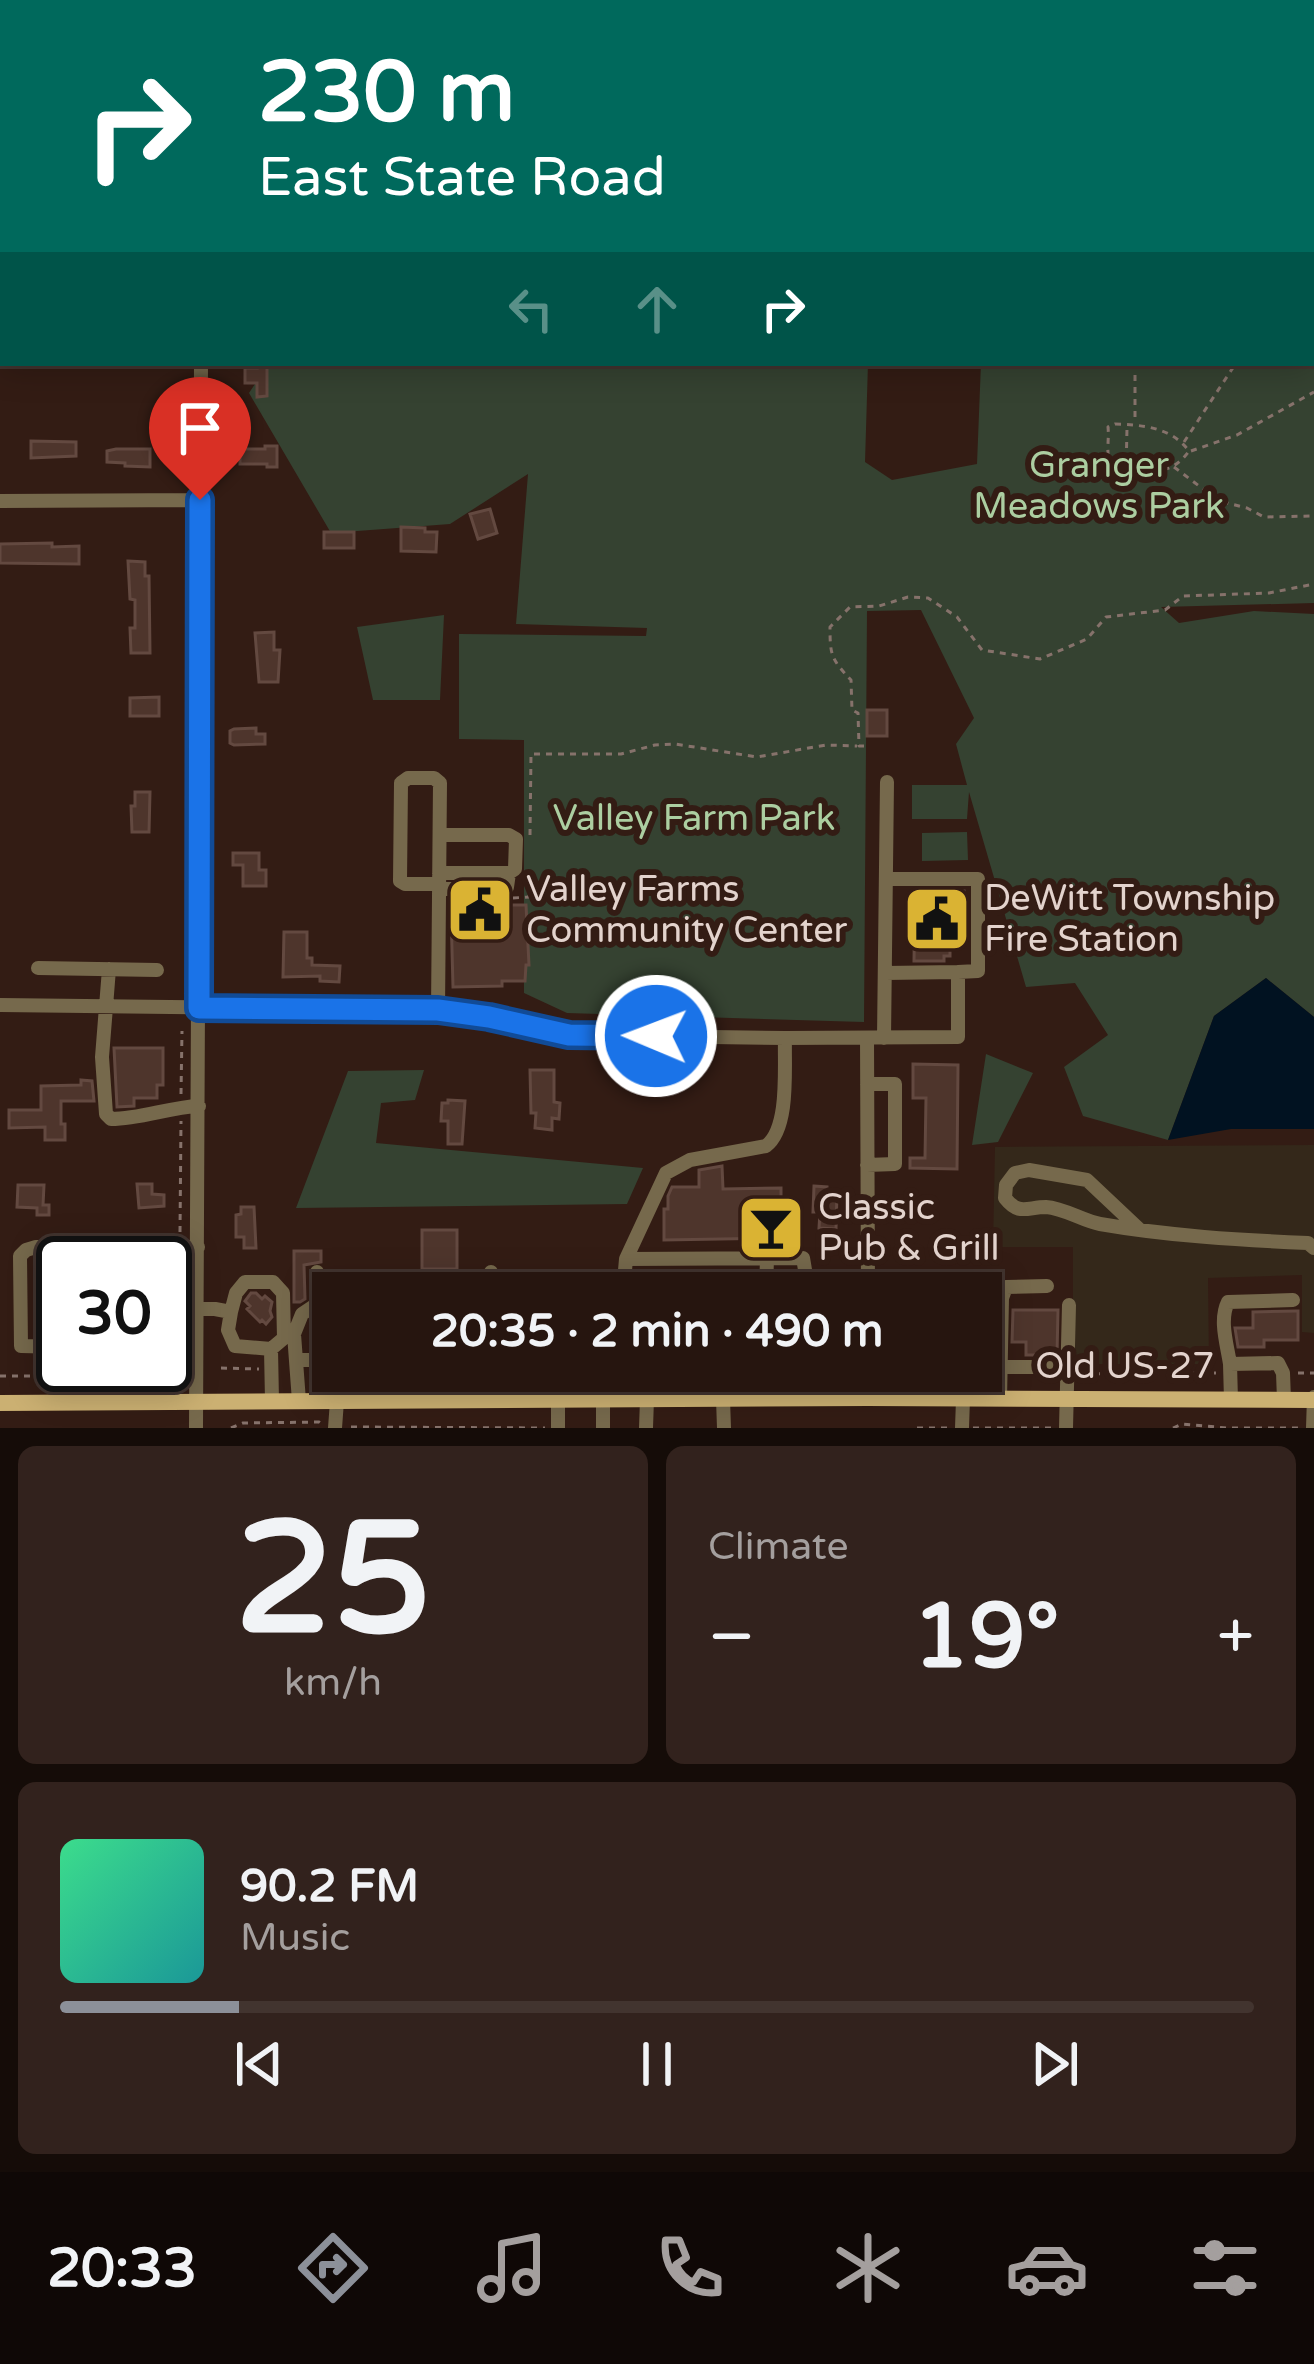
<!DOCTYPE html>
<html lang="en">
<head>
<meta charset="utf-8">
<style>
  body { margin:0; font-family:"Varela Round",sans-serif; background:#32221d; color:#f1f3f6; height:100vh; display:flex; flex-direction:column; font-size:45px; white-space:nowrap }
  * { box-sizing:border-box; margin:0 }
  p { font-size:39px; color:#a49f9e }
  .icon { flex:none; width:66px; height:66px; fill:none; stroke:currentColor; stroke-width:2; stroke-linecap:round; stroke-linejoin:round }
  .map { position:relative; height:1428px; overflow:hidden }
  .side { display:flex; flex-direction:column; gap:18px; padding:18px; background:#150c08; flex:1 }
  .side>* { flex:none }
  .hud { position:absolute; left:0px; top:0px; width:1314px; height:366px; box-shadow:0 6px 30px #0003,0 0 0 3px #42342f; background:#00695c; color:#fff; overflow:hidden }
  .speed { position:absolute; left:36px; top:1236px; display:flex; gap:24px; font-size:60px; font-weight:700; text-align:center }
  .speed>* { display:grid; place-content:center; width:156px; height:156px; border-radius:50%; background:#26150f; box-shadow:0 6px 30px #0003,0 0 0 3px #42342f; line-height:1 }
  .speed .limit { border:6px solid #111; border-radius:18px; background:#fff; color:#111 }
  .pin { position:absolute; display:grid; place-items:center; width:102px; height:102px; color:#fff; margin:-123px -51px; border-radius:50% 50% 50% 0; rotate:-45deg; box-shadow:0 0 12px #0007 }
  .pin .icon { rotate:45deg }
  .me { position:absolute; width:132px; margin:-66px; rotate:271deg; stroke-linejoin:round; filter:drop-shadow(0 0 9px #0008) }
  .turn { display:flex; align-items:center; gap:42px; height:252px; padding:0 60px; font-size:54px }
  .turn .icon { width:156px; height:156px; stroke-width:2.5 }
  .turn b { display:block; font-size:84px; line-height:102px }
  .lanes { display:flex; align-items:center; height:114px; padding:0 60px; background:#0003; justify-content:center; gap:60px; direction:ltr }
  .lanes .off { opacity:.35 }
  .big { font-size:90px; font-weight:700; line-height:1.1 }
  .side .tile { flex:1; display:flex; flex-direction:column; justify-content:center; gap:18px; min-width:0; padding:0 42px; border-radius:18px; background:#32221d }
  .side .dial { align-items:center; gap:0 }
  .dial b { font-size:156px; line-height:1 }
  .song { display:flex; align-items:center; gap:36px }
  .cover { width:144px; height:144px; border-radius:18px; background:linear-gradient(135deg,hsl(150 70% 55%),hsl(180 70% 35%)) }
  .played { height:12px; border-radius:6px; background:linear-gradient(90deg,#8c9099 15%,#42342f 15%) }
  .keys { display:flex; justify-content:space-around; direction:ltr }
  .heat { display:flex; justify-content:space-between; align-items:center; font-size:66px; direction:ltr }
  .side .tiles { flex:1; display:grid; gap:18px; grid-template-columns:1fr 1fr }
  .tile:last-child { grid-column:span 2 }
  .trip { position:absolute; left:312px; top:1272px; width:690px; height:120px; border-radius:0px; background:#26150f; box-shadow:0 6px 30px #0003,0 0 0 3px #42342f; font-weight:700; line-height:120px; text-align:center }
  .menu { display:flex; height:192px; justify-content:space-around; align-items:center; background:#0f0806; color:#a49f9e }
  .menu .icon { width:84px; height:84px }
  .menu .on { color:#8c9099 }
  .menu b { font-size:54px; color:#f1f3f6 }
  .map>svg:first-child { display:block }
  .industrial { fill:#34281a }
  .green { fill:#354231 }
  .water { fill:#011221 }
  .building { fill:#4e352c; stroke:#634940; stroke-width:3 }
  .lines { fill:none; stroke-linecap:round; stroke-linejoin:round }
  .path { stroke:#86726b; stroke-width:3; stroke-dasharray:6 6; stroke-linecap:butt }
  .minor { stroke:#76694c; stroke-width:14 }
  .major { stroke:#cbb072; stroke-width:16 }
  .route-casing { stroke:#114b97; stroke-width:30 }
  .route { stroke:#1a73e8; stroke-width:21 }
  .labels { text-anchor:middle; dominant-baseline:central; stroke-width:12; stroke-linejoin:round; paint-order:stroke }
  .park-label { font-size:36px; fill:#accea1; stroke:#331c14 }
  .poi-label { font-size:36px; fill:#e3d3cd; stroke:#331c14; text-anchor:start }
  .street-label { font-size:36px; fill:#e3d3cd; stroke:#331c14 }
</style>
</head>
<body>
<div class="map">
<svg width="1314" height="1428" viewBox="0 0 1314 1428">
  <rect width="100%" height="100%" fill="#331c14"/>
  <!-- industrial -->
  <path class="industrial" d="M 1314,1145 L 1314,1333 L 1302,1332 L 1302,1275 L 1208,1278 L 1209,1364 L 1073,1364 L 1073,1247 L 993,1247 L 995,1147 Z"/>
  <!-- green -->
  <path class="green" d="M 979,0 L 1314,0 L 1314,603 L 1161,607 L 1179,623 L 1254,611 L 1314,614 L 1314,1017 L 1266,978 L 1214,1016 L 1168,1140 L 1083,1116 L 1064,1067 L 1108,1035 L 1075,983 L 1026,987 L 969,792 L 967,819 L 912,819 L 912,785 L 967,785 L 956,744 L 974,718 L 921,610 L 867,611 L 864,1022 L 567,1013 L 524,993 L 524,740 L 459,739 L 459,634 L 646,636 L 647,628 L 516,624 L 528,474 L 450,524 L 331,533 L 249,393 L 269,363 L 868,363 L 865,462 L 892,480 L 977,464 L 981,363 L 1311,363 L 1311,3 L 979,3 Z
    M 444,615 L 440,700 L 373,700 L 357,627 Z
    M 967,832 L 968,860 L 922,861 L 922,833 Z
    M 986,1054 L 1033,1073 L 998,1142 L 972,1145 Z
    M 424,1070 L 415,1100 L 381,1103 L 376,1143 L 643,1168 L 627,1204 L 296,1208 L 348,1071 Z"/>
  <!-- water -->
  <path class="water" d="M 1266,978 L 1314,1017 L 1314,1129 L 1231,1129 L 1168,1140 L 1214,1016 Z"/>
  <!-- building -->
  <path class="building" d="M 256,363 L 267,363 L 267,396 L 257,397 L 257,383 L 245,383 L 245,368 L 257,368 Z
    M 31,441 L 76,442 L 76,456 L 31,458 Z
    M 265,446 L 277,446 L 277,467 L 267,467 L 267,464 L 240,464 L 240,449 L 265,449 Z
    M 116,449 L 150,449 L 150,467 L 125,466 L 125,463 L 107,462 L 107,451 Z
    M 490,509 L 497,533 L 478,539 L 470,514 Z
    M 401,527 L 425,528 L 425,532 L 437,532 L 436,552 L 401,551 Z
    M 324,532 L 354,532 L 354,548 L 324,548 Z
    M 52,543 L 52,547 L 79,546 L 79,564 L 0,563 L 0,544 Z
    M 128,561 L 145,562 L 145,576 L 149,576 L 150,653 L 131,653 L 130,628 L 135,628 L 135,600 L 130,599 Z
    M 274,632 L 274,650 L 280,650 L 278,682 L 259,682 L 255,633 Z
    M 159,697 L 159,716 L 130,716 L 130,698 Z
    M 867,710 L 887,710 L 887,736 L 867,736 Z
    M 256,728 L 256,734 L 265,734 L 265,744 L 234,745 L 230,743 L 230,731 L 234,729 Z
    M 135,792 L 150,792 L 149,832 L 132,832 L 131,806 L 135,806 Z
    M 233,853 L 259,853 L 259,870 L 266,870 L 266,886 L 243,886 L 243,865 L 233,865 Z
    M 915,891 L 964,891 L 964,916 L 958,916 L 958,937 L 950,937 L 950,956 L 944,956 L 944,961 L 914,961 Z
    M 470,900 L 488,900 L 488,905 L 526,905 L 529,965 L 526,965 L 525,981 L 502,981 L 502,986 L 453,987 L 451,912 L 469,912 Z
    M 284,932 L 307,932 L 307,958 L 312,958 L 312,965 L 340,966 L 339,982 L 320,981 L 320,976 L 283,977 Z
    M 114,1048 L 163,1048 L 163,1085 L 157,1085 L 157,1098 L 134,1098 L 134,1106 L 117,1107 Z
    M 913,1064 L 958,1065 L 957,1169 L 910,1168 L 910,1158 L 925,1158 L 926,1098 L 913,1098 Z
    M 530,1070 L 554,1070 L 554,1102 L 560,1103 L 559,1119 L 552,1118 L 552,1130 L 535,1128 L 536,1113 L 531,1113 Z
    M 81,1080 L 92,1081 L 94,1101 L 61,1101 L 61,1124 L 65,1124 L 65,1140 L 45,1140 L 45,1127 L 9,1128 L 9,1110 L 41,1110 L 41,1086 L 81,1085 Z
    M 448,1100 L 465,1101 L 462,1144 L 448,1144 L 448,1121 L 441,1121 L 442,1103 L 448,1103 Z
    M 722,1166 L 723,1189 L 781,1188 L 781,1238 L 664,1240 L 664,1209 L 668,1209 L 668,1196 L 672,1187 L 699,1187 L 699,1170 Z
    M 137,1184 L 152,1184 L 152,1194 L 164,1195 L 164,1206 L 139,1208 Z
    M 18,1185 L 44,1185 L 43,1205 L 49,1205 L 49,1215 L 37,1215 L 37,1208 L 17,1207 Z
    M 814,1186 L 827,1187 L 827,1193 L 837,1193 L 836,1229 L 819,1228 L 820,1212 L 813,1212 Z
    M 241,1207 L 254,1207 L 256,1248 L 244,1248 L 244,1237 L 236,1237 L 236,1215 L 241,1214 Z
    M 422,1230 L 457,1230 L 457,1269 L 422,1269 Z
    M 294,1251 L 321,1251 L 321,1262 L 304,1265 L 305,1299 L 300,1302 L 294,1302 Z
    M 251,1293 L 256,1293 L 262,1299 L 265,1296 L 272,1302 L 270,1311 L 272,1317 L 266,1324 L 262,1320 L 260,1322 L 247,1309 L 250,1306 L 245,1301 Z
    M 1013,1310 L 1058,1310 L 1057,1355 L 1026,1355 L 1026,1342 L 1012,1342 Z
    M 1296,1311 L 1298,1311 L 1298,1340 L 1264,1340 L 1264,1347 L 1238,1347 L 1235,1328 L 1253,1328 L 1253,1312 Z"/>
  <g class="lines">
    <!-- path -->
    <path class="path" d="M 1150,0 L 1152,3
      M 1194,3 L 1195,0
      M 1311,255 L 1314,256
      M 1135,363 L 1135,421
      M 1115,424 C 1143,425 1171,427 1189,451 C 1169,479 1152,466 1124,475 C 1101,464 1110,447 1108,427 Z
      M 1184,442 L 1236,363
      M 1191,451 L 1237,435 L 1314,392
      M 1174,467 L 1219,501 L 1247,508 L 1264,517 L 1314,516
      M 1126,472 L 1127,428
      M 864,746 L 859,746 L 858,713 L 852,710 L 851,680 C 831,659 830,655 830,627 L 850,607 L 879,606 L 908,597 L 928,598 L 957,617 L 982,650 L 1040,659 L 1087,639 L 1106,617 L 1165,610 L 1183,596 L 1269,593 L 1314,584
      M 530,835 L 531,754 L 621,754 L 655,745 L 675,744 L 757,757 L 826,745 L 857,746
      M 513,898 L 529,897 L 529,868
      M 181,1094 L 182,1031
      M 180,1232 L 181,1121
      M 883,1272 L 888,1280 L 888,1293
      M 221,1368 L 259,1369
      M 386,1372 L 478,1375
      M 1298,1373 L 1314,1373
      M 560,1374 L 610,1374
      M 638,1374 L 754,1374
      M 776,1374 L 856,1374
      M 884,1374 L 958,1374
      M 1082,1374 L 1216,1373
      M 506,1375 L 532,1374
      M 0,1376 L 46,1376
      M 74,1376 L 175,1375 L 179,1369 L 177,1259
      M 351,1427 L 545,1428
      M 231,1428 L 243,1423 L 319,1422 L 323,1425
      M 917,1428 L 951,1428
      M 973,1428 L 1053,1428
      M 1173,1428 L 1182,1424 L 1227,1428 L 1302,1428"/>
    <!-- minor -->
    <path class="minor" d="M 1244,0 L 1247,3
      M 203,3 L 203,0
      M 1311,68 L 1314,71
      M 0,501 L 199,500
      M 439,873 L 509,873 L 515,869 L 516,839 L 509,835 L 440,835
      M 439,889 L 503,889 L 507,887 L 509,873
      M 38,968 L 157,970
      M 109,969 L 102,1057 L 106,1114 L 111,1119 C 142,1119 169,1107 199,1106
      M 885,973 L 958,972
      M 0,1005 L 438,1010 L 489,1017 L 569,1035 L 785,1038 L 958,1037 L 958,972 L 978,971 L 978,879 L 886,879
      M 438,1010 L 440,783 L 434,778 L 408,778 L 401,783 L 400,881 L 405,884 L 439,884
      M 867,1038 L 868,1293
      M 884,1038 L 887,782
      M 867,1084 L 895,1084 L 895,1164 L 867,1165
      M 1139,1229 L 1087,1180 L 1029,1170 L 1015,1173 L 1006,1185 L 1005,1198 C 1019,1216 1027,1207 1046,1207 C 1064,1208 1083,1221 1100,1224 C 1169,1236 1239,1240 1308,1243 L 1314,1248
      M 626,1259 L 803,1258 L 809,1293
      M 159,1263 L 160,1252 L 165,1247 L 198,1247
      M 491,1272 L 491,1293
      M 623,1293 L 626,1259 L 666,1173 L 690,1160 L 766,1146 C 790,1128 784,1067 785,1038
      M 766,1293 L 767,1258
      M 981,1295 L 984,1295
      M 198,1309 L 215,1309 L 231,1312 L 228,1330 L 235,1346 L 271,1349
      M 231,1312 L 236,1293 L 245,1282 L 273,1282 L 283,1293 L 284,1338 L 271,1349 L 272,1401
      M 62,1347 L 21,1346 L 20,1256 L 26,1250 L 36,1247 L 165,1247
      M 297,1360 L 333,1360
      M 1230,1364 C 1227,1344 1219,1320 1228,1302 L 1293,1300
      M 1001,1367 L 1067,1367
      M 491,1371 L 492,1400
      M 625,1371 L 626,1399
      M 765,1371 L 766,1399
      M 868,1371 L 868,1398
      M 970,1371 L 970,1399
      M 603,1399 L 603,1428
      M 723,1399 L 724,1428
      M 1000,1399 L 1002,1298 L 1006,1287 L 1047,1286
      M 547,1400 L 547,1371
      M 1231,1400 L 1230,1364 L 1278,1363 L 1283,1373 L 1284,1400
      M 299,1401 L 294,1334 L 302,1314 L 317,1304 L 317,1272
      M 371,1401 L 371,1371
      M 62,1403 L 63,1347
      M 196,1428 L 201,363
      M 335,1428 L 337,1401
      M 558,1428 L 558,1400
      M 646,1428 L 647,1399
      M 962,1428 L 963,1399
      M 1066,1428 L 1069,1305
      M 1313,1428 L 1314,1397"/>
    <!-- major -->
    <path class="major" d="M 0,1403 L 868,1398 L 1314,1400"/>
  </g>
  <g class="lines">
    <!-- route casing -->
    <g class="route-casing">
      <path id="route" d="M 200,500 L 199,1008 L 438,1010 L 489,1017 L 569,1035 L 656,1036"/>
    </g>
    <!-- route -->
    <use href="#route" class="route"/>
  </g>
  <!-- icons -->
  <defs>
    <g id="civic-square" transform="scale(3.45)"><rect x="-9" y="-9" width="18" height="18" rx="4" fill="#dab333" stroke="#331c14"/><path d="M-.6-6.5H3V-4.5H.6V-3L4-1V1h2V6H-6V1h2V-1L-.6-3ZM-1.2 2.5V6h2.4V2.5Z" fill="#111"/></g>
    <g id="bar-square" transform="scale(3.45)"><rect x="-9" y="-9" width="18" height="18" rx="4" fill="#dab333" stroke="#331c14"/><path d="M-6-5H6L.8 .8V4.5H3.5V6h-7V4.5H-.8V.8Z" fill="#111"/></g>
  </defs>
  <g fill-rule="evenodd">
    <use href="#civic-square" x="480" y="910"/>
    <use href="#civic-square" x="937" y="919"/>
    <use href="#bar-square" x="771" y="1228"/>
  </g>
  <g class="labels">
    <!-- park labels -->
    <g class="park-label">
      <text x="1099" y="465">Granger<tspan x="1099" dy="41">Meadows Park</tspan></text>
      <text x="694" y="818">Valley Farm Park</text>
    </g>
    <!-- poi labels -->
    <g class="poi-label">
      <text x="526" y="889">Valley Farms<tspan x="526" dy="41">Community Center</tspan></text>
      <text x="984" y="898">DeWitt Township<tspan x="984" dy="41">Fire Station</tspan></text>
      <text x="818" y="1207">Classic<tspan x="818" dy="41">Pub &amp; Grill</tspan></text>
    </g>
    <!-- street labels -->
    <g class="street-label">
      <text x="1125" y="1366">Old US-27</text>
    </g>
  </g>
</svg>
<div class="speed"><div class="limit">30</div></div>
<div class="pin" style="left:200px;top:500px;background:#d93025"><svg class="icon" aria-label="arrive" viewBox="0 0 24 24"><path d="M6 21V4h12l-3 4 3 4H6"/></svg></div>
<svg class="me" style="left:656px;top:1036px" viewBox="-20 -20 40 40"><circle r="17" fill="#1a73e8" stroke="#fff" stroke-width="3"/><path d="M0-11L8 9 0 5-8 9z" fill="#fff"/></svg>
<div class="trip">20:35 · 2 min · 490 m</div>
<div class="hud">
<div class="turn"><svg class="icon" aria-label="right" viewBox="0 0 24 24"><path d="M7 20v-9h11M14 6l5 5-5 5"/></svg><div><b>230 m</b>East State Road</div></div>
<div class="lanes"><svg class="icon off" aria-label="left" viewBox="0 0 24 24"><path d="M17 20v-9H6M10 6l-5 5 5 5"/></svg><svg class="icon off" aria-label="ahead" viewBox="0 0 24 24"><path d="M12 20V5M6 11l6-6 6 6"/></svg><svg class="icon" aria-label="right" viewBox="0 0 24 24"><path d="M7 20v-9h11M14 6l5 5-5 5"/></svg></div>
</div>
</div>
<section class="side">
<div class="tiles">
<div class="tile dial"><b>25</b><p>km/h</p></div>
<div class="tile"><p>Climate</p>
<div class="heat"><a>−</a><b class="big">19°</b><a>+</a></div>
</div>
<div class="tile">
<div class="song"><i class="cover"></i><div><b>90.2 FM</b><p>Music</p></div></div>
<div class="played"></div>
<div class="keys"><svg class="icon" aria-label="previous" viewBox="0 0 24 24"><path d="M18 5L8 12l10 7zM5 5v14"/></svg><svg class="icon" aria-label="pause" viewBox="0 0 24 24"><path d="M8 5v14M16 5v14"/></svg><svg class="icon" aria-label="next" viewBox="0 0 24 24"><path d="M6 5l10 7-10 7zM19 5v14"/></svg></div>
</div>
</div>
</section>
<nav class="menu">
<b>20:33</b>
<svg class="icon on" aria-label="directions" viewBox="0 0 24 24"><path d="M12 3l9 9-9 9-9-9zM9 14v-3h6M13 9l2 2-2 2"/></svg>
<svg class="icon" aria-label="music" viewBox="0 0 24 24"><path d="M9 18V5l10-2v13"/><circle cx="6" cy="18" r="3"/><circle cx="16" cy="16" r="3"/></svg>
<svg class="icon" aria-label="phone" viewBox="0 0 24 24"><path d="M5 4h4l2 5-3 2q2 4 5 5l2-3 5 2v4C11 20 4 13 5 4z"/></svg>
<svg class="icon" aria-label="climate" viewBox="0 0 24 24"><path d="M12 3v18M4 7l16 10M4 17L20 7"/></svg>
<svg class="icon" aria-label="car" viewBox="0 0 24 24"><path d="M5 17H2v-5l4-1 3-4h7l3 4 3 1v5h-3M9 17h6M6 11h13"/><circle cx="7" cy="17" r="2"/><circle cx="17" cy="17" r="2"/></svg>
<svg class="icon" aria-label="filters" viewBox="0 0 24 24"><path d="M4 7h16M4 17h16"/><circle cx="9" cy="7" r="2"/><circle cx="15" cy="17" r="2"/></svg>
</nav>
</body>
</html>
